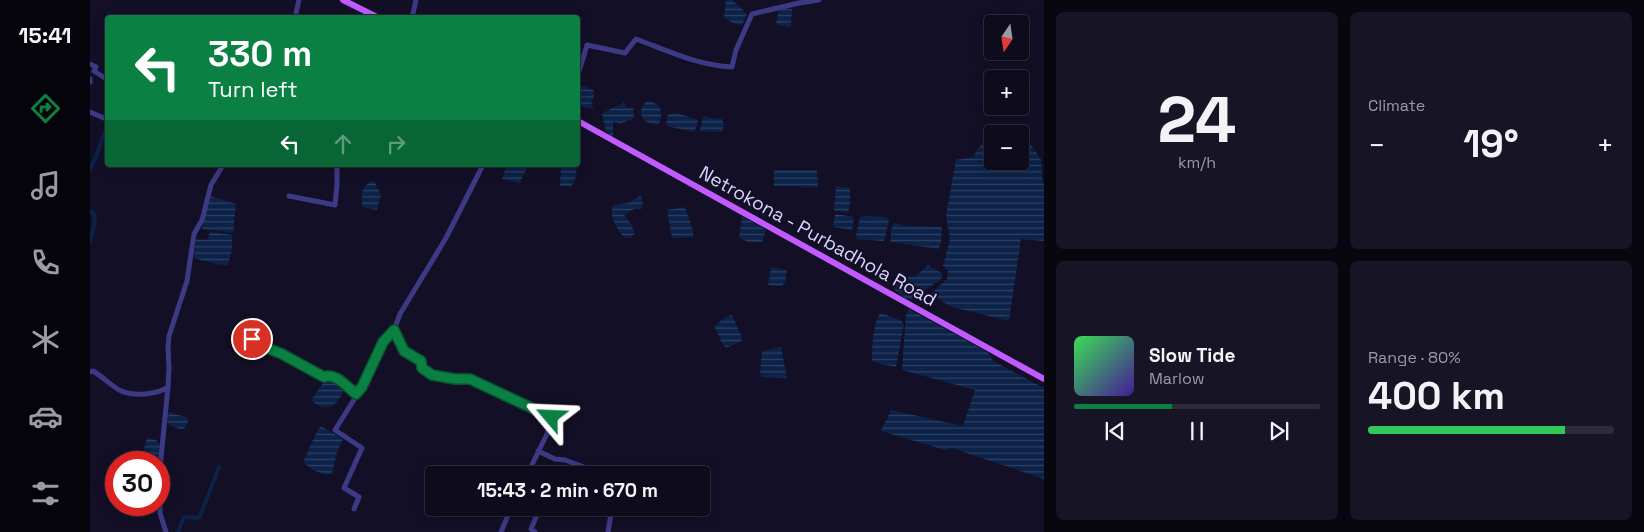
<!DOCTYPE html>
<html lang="en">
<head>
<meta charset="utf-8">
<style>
  body { margin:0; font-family:"Space Grotesk",sans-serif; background:#171425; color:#f1f3f6; height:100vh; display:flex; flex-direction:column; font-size:19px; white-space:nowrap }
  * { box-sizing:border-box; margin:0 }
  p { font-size:16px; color:#9b9ba3 }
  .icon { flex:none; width:28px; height:28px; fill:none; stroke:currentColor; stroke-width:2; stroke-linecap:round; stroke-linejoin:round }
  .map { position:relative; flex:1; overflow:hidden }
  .panel { display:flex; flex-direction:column; gap:12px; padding:12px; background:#08060f; width:600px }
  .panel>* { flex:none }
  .banner { position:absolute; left:15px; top:15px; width:475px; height:152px; border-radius:5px; box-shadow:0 2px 12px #0003,0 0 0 1px #2e2b3b; background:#0b8043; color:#fff; overflow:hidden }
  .needle { width:32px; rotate:193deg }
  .controls { position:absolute; left:894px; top:15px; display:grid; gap:10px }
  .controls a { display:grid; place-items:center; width:45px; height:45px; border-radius:5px; background:#0e0b1c; box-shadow:0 2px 12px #0003,0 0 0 1px #2e2b3b; font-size:25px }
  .speed { position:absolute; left:15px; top:451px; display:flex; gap:10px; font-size:25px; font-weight:700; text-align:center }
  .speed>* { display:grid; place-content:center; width:65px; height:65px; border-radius:50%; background:#0e0b1c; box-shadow:0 2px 12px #0003,0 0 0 1px #2e2b3b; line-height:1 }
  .speed .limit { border:8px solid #d22; background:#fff; color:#111 }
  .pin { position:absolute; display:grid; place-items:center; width:42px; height:42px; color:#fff; margin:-21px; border:2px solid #fff; border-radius:50%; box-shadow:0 1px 5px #0007 }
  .me { position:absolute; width:55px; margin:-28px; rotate:296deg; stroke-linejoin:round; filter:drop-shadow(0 0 4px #0008) }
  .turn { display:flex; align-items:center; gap:18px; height:105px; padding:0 20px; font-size:22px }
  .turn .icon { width:65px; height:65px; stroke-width:2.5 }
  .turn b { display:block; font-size:35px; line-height:42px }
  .lanes { display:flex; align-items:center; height:48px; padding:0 20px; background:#0003; justify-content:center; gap:25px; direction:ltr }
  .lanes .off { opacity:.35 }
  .big { font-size:38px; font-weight:800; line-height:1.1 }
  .panel .card { flex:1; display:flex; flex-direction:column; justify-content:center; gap:8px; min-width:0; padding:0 18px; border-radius:8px; background:#171425 }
  .panel .dial { align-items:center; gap:0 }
  .dial b { font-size:65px; line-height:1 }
  .song { display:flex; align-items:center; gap:15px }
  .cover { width:60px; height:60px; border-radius:8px; background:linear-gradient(135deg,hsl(130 70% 55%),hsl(260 70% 35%)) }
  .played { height:5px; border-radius:2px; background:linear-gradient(90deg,#0b8043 40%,#2e2b3b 40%) }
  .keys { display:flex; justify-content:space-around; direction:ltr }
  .heat { display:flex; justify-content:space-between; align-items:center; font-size:28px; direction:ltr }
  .charge { height:8px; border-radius:4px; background:linear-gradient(90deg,#34c759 80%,#2e2b3b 0) }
  .panel .tiles { flex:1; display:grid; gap:12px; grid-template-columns:repeat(2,1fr) }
  .trip { position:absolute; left:335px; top:466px; width:285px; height:50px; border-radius:5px; background:#0e0b1c; box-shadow:0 2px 12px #0003,0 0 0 1px #2e2b3b; font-weight:800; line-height:50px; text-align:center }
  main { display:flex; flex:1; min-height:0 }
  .dock { display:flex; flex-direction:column; width:90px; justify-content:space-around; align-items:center; background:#06040b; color:#9b9ba3 }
  .dock .icon { width:35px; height:35px }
  .dock .selected { color:#0b8043 }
  .dock b { font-size:22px; color:#f1f3f6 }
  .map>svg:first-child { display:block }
  .water { fill:url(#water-rules) }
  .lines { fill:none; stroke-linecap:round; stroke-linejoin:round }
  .canal { stroke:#0c2248; stroke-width:4 }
  .minor { stroke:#3d3a85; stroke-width:5 }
  .major { stroke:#c25bff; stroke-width:6 }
  .route-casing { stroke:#07532c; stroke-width:12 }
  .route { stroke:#0b8043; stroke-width:9 }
  .labels { text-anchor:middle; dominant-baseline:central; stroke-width:4; stroke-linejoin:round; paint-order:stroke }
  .street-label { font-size:19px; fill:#d9d4ff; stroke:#130f26 }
</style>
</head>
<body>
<main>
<nav class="dock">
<b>15:41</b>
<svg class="icon selected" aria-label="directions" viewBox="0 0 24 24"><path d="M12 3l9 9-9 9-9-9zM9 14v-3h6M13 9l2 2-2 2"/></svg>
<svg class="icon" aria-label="music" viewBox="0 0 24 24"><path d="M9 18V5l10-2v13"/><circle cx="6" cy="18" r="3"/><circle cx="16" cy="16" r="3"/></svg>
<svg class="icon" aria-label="phone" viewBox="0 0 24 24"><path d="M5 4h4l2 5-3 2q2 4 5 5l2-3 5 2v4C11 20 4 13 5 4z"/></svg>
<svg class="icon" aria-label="climate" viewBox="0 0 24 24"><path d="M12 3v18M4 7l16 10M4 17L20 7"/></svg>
<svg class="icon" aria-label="car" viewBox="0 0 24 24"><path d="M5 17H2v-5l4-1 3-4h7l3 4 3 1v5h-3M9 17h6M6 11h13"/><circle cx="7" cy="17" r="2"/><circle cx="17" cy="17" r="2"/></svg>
<svg class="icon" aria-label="filters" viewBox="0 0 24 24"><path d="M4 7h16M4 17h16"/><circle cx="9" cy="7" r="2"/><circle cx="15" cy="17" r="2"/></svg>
</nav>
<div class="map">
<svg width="954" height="532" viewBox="0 0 954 532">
  <defs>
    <pattern id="water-rules" width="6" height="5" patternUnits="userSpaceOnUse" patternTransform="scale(1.25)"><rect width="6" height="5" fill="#0c2248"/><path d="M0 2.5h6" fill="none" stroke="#2f4163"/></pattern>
  </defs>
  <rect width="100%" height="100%" fill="#130f26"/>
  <!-- water -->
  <path class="water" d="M 636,0 L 642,0 L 657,14 L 652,25 L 643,23 L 634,18 Z
    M 689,9 L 702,9 L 701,27 L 688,25 L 686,23 Z
    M 489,84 L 503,90 L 504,95 L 501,105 L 504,109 L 492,107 L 488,99 Z
    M 557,101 C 571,103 575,112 568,125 C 554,125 544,112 557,101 Z
    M 534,103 L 536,108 L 543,107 L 544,118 L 530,124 L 528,124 L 526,122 L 523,122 L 523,137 L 516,132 L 512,114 L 520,109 Z
    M 587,113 L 608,120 L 605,131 L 603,132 L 577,126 L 576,124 L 578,114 Z
    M 613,116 L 626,119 L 629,118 L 632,119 L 634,125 L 632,132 L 610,131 Z
    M 902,140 L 902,161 L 930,161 L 930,141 L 940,143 L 951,160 L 952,176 L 954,184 L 954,241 L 931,239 L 919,321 L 862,307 L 843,296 L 842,293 L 857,279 L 858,271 L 853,266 L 860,239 L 856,215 L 866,160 L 883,157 L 892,143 Z
    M 417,165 L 438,165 L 430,183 L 412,179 Z
    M 471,165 L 486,165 L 487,167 L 485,180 L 481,187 L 470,186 Z
    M 684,170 L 727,170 L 728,187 L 684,186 Z
    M 284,181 L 291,195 L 287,210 L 273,207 C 270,196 272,183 284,181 Z
    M 746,186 L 760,188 L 760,204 L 758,212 L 744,211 Z
    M 120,196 L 146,204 L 143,233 L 112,229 Z
    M 550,196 L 552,198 L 553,206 L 551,209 L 544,209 L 534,215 L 541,224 L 545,233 L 541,237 L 535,238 C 527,230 519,216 523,205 L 538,203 Z
    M 595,207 C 598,217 604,227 603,237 L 582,238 L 577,210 Z
    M 745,214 L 764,217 L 762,230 L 743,227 Z
    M 652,216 L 676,230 L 672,242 L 661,243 L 649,238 Z
    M 776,216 L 795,217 L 799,220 L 794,241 L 766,239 L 766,236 L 770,217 Z
    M 804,223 L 818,226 L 852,227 L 851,242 L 849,249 L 800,242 L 802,227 Z
    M 120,232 L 142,235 L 142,249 L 138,265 L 126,264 L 104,258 L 106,239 L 117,240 Z
    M 838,265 L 853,274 L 851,279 L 821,300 L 815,298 L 804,289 L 806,285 L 811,283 L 816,276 L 825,277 Z
    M 681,267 L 697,270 L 695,282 L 692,286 L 678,285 Z
    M 819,309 L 899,353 L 903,361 L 954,388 L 954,479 L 862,448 L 855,450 L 791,431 L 801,410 L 873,426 L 885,390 L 812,370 L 816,315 Z
    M 791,313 L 810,320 L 814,324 L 806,367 L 790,364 L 782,361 C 782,350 783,319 791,313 Z
    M 642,315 L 651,335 L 652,341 L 636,348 L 632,343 L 624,326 L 636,317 Z
    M 691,347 L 697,378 L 672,377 L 670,373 L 672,351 Z
    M 238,376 L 251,382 L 253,392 C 246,407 236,412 223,402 L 222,399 Z
    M 79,412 L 98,418 L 98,422 L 94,429 L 89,429 L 78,424 L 77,421 Z
    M 231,426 L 253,439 L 247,452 L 242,474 C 231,476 221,469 213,462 L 227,431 Z
    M 58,438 L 66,440 L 70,445 L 68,459 L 66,462 L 57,462 L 52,460 L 56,441 Z"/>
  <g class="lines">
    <!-- canal -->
    <path class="canal" d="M 0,169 L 7,154 L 18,123
      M 0,211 L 4,214 L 5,221 L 0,241
      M 88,532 L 94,517 L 108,518 L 110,516 L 129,467"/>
    <!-- minor -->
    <path class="minor" d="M 205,18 L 209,0
      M 322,18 L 326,0
      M 0,64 L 6,67 L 4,71 L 18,80
      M 488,75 L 497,45 L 535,53 L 546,39 C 576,50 609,66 642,67 L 646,50 L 662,14 L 709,3 L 729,0
      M 0,79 L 0,82
      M 0,112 L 16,119 L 18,118
      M 199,196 L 245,205 L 247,185 L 247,165
      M 304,330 L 314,351 L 331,361 L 332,368 L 342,375 L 365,379 L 380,379 L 461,417 L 457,434 L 437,475
      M 162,339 L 177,349 L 192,354 L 234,377 C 246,372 258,388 267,395
      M 0,372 L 3,371 C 24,384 26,396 55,394 C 63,393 71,392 78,387
      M 448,451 L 465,459 L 475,460 L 516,475
      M 264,509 L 269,497 L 254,488 L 272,448 L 245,430 L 272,387 L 283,360 L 293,342 L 304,330 L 310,314 L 356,238 L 393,165
      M 76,532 L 70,513 L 70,493 L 71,458 L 78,387 L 79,368 L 78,348 L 79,336 L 97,281 L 104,234 L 112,220 L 121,185 L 133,165
      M 411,532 L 421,508
      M 445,532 L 441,529 L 450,508
      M 518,532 L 522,508"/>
    <!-- major -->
    <path class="major" d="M 253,0 L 289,18
      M 488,121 L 954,379"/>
  </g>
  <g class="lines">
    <!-- route casing -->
    <g class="route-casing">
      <path id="route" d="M 162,339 L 177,348 L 192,354 L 234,377 C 246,372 258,388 266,394 L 272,387 L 293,342 L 304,330 L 314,351 L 331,361 L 332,368 L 342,375 L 365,379 L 380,379 L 461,417"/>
    </g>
    <!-- route -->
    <use href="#route" class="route"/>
  </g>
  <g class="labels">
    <!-- street labels -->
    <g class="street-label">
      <text transform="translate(728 236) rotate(29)">Netrokona - Purbadhola Road</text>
    </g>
  </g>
</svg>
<div class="controls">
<a><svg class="needle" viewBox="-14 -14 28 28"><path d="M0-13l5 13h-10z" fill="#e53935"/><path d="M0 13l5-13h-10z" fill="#9b9ba3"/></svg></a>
<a>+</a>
<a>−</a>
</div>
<div class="speed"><div class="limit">30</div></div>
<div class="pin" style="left:162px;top:339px;background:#d93025"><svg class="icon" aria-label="arrive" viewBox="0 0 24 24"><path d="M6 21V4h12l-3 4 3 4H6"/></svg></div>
<svg class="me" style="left:461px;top:417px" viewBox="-20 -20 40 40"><path d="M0-17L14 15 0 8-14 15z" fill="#0b8043" stroke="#fff" stroke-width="4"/></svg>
<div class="trip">15:43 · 2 min · 670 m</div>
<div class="banner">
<div class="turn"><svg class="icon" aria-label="left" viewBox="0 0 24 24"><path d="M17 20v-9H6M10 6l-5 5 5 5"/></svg><div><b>330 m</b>Turn left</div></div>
<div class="lanes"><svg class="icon" aria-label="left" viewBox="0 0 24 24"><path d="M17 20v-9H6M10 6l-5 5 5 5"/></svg><svg class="icon off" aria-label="ahead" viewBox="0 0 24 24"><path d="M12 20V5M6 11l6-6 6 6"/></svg><svg class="icon off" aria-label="right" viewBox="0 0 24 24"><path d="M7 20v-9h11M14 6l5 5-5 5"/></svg></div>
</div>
</div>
<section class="panel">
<div class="tiles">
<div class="card dial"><b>24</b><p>km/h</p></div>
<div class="card"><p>Climate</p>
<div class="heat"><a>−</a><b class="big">19°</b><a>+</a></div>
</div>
<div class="card">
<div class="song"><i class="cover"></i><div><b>Slow Tide</b><p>Marlow</p></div></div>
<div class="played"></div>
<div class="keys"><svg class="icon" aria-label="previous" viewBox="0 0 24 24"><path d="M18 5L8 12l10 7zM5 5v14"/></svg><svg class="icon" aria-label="pause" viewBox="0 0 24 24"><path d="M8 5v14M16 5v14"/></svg><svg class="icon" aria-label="next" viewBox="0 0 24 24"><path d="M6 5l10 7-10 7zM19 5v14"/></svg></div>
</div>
<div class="card"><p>Range · 80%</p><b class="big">400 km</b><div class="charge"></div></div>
</div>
</section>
</main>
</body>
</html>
